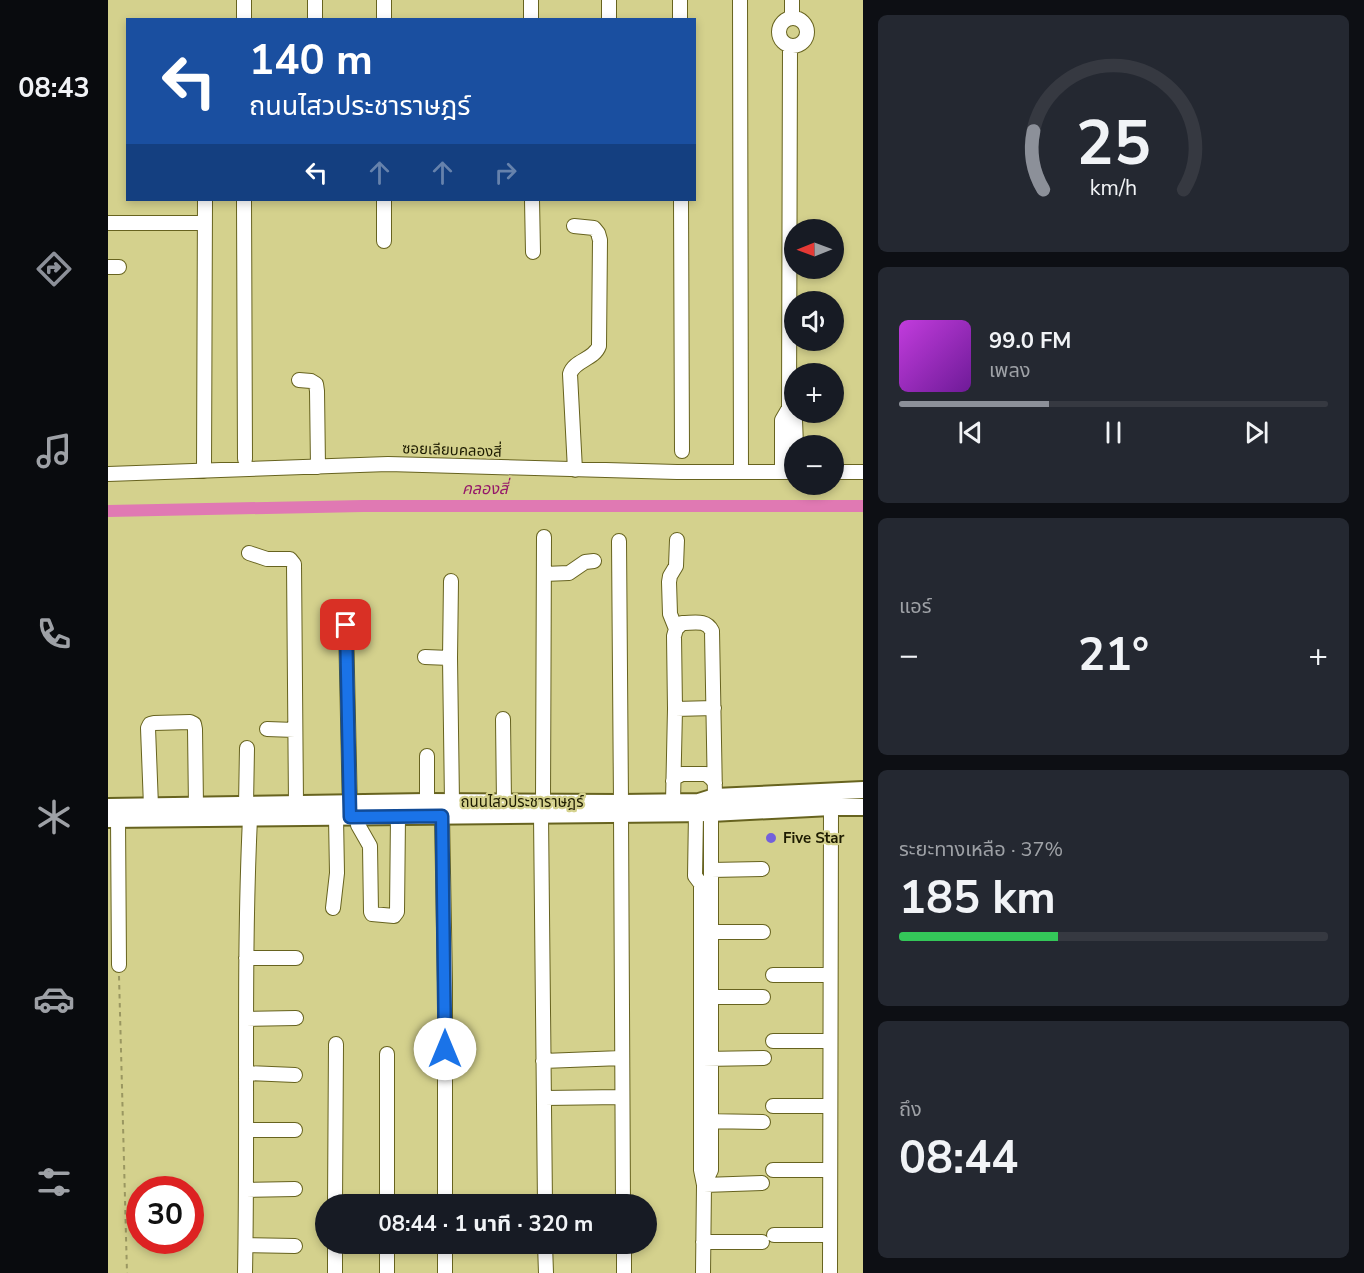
<!DOCTYPE html>
<html lang="th">
<head>
<meta charset="utf-8">
<style>
  body { margin:0; font-family:"Nunito Sans","Noto Sans Thai",sans-serif; background:#242831; color:#f1f3f6; height:100vh; display:flex; flex-direction:column; font-size:22px; white-space:nowrap }
  * { box-sizing:border-box; margin:0 }
  p { font-size:20px; color:#9ea1a6 }
  .icon { flex:none; width:33px; height:33px; fill:none; stroke:currentColor; stroke-width:2; stroke-linecap:round; stroke-linejoin:round }
  .map { position:relative; flex:1; overflow:hidden }
  .sheet { display:flex; flex-direction:column; gap:15px; padding:15px; background:#0d0f14; width:501px }
  .sheet>* { flex:none }
  .banner { position:absolute; left:18px; top:18px; width:570px; height:183px; border-radius:0px; box-shadow:0 3px 9px #0003; background:#1a4fa0; color:#fff; overflow:hidden }
  .needle { width:39px; rotate:269deg }
  .controls { position:absolute; left:676px; top:219px; display:grid; gap:12px }
  .controls a { display:grid; place-items:center; width:60px; height:60px; border-radius:50%; background:#171b24; box-shadow:0 3px 9px #0003; font-size:30px }
  .speed { position:absolute; left:18px; top:1176px; display:flex; gap:12px; font-size:30px; font-weight:700; text-align:center }
  .speed>* { display:grid; place-content:center; width:78px; height:78px; border-radius:50%; background:#171b24; box-shadow:0 3px 9px #0003; line-height:1 }
  .speed .limit { border:9px solid #d22; background:#fff; color:#111 }
  .pin { position:absolute; display:grid; place-items:center; width:51px; height:51px; color:#fff; margin:-26px; border-radius:12px; box-shadow:0 3px 9px #0006 }
  .me { position:absolute; width:66px; margin:-33px; rotate:0deg; stroke-linejoin:round; filter:drop-shadow(0 0 4px #0008) }
  .turn { display:flex; align-items:center; gap:21px; height:126px; padding:0 24px; font-size:27px }
  .turn .icon { width:78px; height:78px; stroke-width:2.5 }
  .turn b { display:block; font-size:42px; line-height:51px }
  .lanes { display:flex; align-items:center; height:57px; padding:0 24px; background:#0003; justify-content:center; gap:30px; direction:ltr }
  .lanes .off { opacity:.35 }
  .big { font-size:45px; font-weight:700; line-height:1.1 }
  .sheet .card { flex:1; display:flex; flex-direction:column; justify-content:center; gap:9px; min-width:0; padding:0 21px; border-radius:9px; background:#242831 }
  .sheet .dial { align-items:center; gap:0 }
  .dial svg { height:156px; overflow:visible; fill:none; stroke:#363941; stroke-width:7; stroke-linecap:round; text-anchor:middle }
  .dial text { fill:#f1f3f6; stroke:none }
  .song { display:flex; align-items:center; gap:18px }
  .cover { width:72px; height:72px; border-radius:9px; background:linear-gradient(135deg,hsl(290 70% 55%),hsl(280 70% 35%)) }
  .played { height:6px; border-radius:3px; background:linear-gradient(90deg,#8c9099 35%,#363941 35%) }
  .keys { display:flex; justify-content:space-around; direction:ltr }
  .heat { display:flex; justify-content:space-between; align-items:center; font-size:33px; direction:ltr }
  .charge { height:9px; border-radius:4px; background:linear-gradient(90deg,#34c759 37%,#363941 0) }
  .trip { position:absolute; left:207px; top:1194px; width:342px; height:60px; border-radius:30px; background:#171b24; box-shadow:0 3px 9px #0003; font-weight:700; line-height:60px; text-align:center }
  main { display:flex; flex:1; min-height:0 }
  .dock { display:flex; flex-direction:column; width:108px; justify-content:space-around; align-items:center; background:#090b0e; color:#9ea1a6 }
  .dock .icon { width:42px; height:42px }
  .dock .selected { color:#8c9099 }
  .dock b { font-size:27px; color:#f1f3f6 }
  .map>svg:first-child { display:block }
  .lines { fill:none; stroke-linecap:round; stroke-linejoin:round }
  .canal { stroke:#e079b3; stroke-width:12 }
  .minor-casing { stroke:#67631f; stroke-width:16 }
  .major-casing { stroke:#67631f; stroke-width:20 }
  .path { stroke:#9a9761; stroke-width:2; stroke-dasharray:4.5 4.5; stroke-linecap:butt }
  .minor { stroke:#fff; stroke-width:14 }
  .major { stroke:#fff; stroke-width:16 }
  .route-casing { stroke:#114b97; stroke-width:15 }
  .route { stroke:#1a73e8; stroke-width:10 }
  .poi-dot { fill:#7360db; stroke:#d4d18d; stroke-width:2 }
  .labels { text-anchor:middle; dominant-baseline:central; stroke-width:4.5; stroke-linejoin:round; paint-order:stroke }
  .street-label { font-size:15px; fill:#1d1b01; stroke:#d4d18d }
  .poi-label { font-size:15px; font-weight:bold; fill:#1d1b01; stroke:#d4d18d; text-anchor:start }
  .water-label { font-size:16px; font-style:italic; fill:#95196a; stroke:#d4d18d }
</style>
</head>
<body>
<main>
<nav class="dock">
<b>08:43</b>
<svg class="icon selected" aria-label="directions" viewBox="0 0 24 24"><path d="M12 3l9 9-9 9-9-9zM9 14v-3h6M13 9l2 2-2 2"/></svg>
<svg class="icon" aria-label="music" viewBox="0 0 24 24"><path d="M9 18V5l10-2v13"/><circle cx="6" cy="18" r="3"/><circle cx="16" cy="16" r="3"/></svg>
<svg class="icon" aria-label="phone" viewBox="0 0 24 24"><path d="M5 4h4l2 5-3 2q2 4 5 5l2-3 5 2v4C11 20 4 13 5 4z"/></svg>
<svg class="icon" aria-label="climate" viewBox="0 0 24 24"><path d="M12 3v18M4 7l16 10M4 17L20 7"/></svg>
<svg class="icon" aria-label="car" viewBox="0 0 24 24"><path d="M5 17H2v-5l4-1 3-4h7l3 4 3 1v5h-3M9 17h6M6 11h13"/><circle cx="7" cy="17" r="2"/><circle cx="17" cy="17" r="2"/></svg>
<svg class="icon" aria-label="filters" viewBox="0 0 24 24"><path d="M4 7h16M4 17h16"/><circle cx="9" cy="7" r="2"/><circle cx="15" cy="17" r="2"/></svg>
</nav>
<div class="map">
<svg width="755" height="1273" viewBox="0 0 755 1273">
  <rect width="100%" height="100%" fill="#d4d18d"/>
  <g class="lines">
    <!-- canal -->
    <path class="canal" d="M 0,511 L 255,506 L 755,506"/>
    <!-- minor casing -->
    <g class="minor-casing">
      <path id="minor" d="M 572,0 L 572,20
        M 632,0 L 633,472
        M 684,17 L 684,0
        M671 32a14 14 0 1 1 28 0a14 14 0 1 1-28 0Z
        M 136,20 L 136,0
        M 207,20 L 207,0
        M 276,20 L 276,0
        M 423,20 L 423,0
        M 501,20 L 501,0
        M 136,200 L 137,459
        M 424,200 L 425,252
        M 573,200 L 574,451
        M 0,223 L 97,223
        M 466,226 L 486,228 L 490,233 L 492,240 L 491,346 C 486,360 466,360 462,374 L 467,470
        M 276,241 L 276,200
        M 0,267 L 11,267
        M 191,380 L 203,381 L 208,384 L 209,391 L 210,467
        M 681,408 L 682,46
        M 96,471 L 97,200
        M 674,472 L 674,420 L 681,408 L 687,420 L 688,446
        M 726,472 L 755,472
        M 0,474 L 280,464 L 569,472 L 687,472
        M 511,541 L 513,803
        M 141,553 L 159,559 L 182,559 L 186,564 L 188,804
        M 436,574 L 461,573 L 477,562 L 486,561
        M 343,581 L 342,658 L 344,802
        M 238,625 L 242,812
        M 568,629 L 562,614 L 561,582 L 562,576 L 568,566 L 569,540
        M 317,657 L 342,658
        M 567,709 L 606,708
        M 395,719 L 396,803
        M 159,729 L 187,730
        M 565,781 L 568,777 L 574,774 L 598,774 L 603,778 L 607,783
        M 319,802 L 319,756
        M 435,802 L 436,537
        M 565,802 L 567,709 L 566,636 L 568,629 L 574,623 C 586,623 598,619 604,631 L 607,797
        M 138,805 L 139,748
        M 43,806 L 40,728 L 42,724 L 46,723 L 82,722 L 86,724 L 87,729 L 88,806
        M 513,814 L 515,1204
        M 588,814 L 587,876 L 593,884 L 593,1170 L 596,1185 L 595,1273
        M 433,815 L 437,1204
        M 334,816 L 337,983 L 337,1204
        M 251,817 L 250,825 L 262,846 L 263,912 L 264,914 L 286,916 L 289,912 L 290,816
        M 10,819 L 11,965
        M 603,870 L 654,869
        M 225,908 L 229,873 L 228,817
        M 603,932 L 655,932
        M 138,958 L 188,958
        M 665,975 L 722,975
        M 595,997 L 655,997
        M 138,1019 L 188,1018
        M 665,1041 L 722,1041
        M 595,1059 L 656,1058
        M 435,1061 L 514,1058
        M 138,1073 L 187,1075
        M 436,1098 L 514,1097
        M 665,1106 L 722,1106
        M 595,1121 L 655,1122
        M 139,1130 L 187,1130
        M 665,1170 L 722,1170
        M 596,1184 L 603,1170 L 603,813
        M 596,1185 L 654,1183
        M 138,1190 L 187,1189
        M 227,1204 L 228,1044
        M 279,1204 L 279,1054
        M 666,1235 L 722,1235
        M 595,1242 L 654,1242
        M 337,1244 L 337,1273
        M 437,1244 L 438,1273
        M 516,1244 L 516,1273
        M 138,1245 L 187,1246
        M 137,1273 C 140,1121 135,969 142,818
        M 227,1273 L 227,1244
        M 279,1273 L 279,1244
        M 722,1273 L 723,807"/>
    </g>
    <!-- major casing -->
    <g class="major-casing">
      <path id="major" d="M 0,807 L 319,802 L 513,803 L 591,802 L 607,797 L 755,790
        M 0,819 L 603,813 L 723,807 L 755,807"/>
    </g>
    <!-- path -->
    <path class="path" d="M 11,976 L 19,1273"/>
    <!-- minor -->
    <use href="#minor" class="minor"/>
    <!-- major -->
    <use href="#major" class="major"/>
  </g>
  <g class="lines">
    <!-- route casing -->
    <g class="route-casing">
      <path id="route" d="M 238,625 L 242,817 L 334,816 L 337,1049"/>
    </g>
    <!-- route -->
    <use href="#route" class="route"/>
  </g>
  <!-- markers -->
  <circle class="poi-dot" cx="663" cy="838" r="6"/>
  <g class="labels">
    <!-- street labels -->
    <g class="street-label">
      <text transform="translate(344 450) rotate(2)">ซอยเลียบคลองสี่</text>
      <text x="414" y="802">ถนนไสวประชาราษฎร์</text>
    </g>
    <!-- poi labels -->
    <g class="poi-label">
      <text x="675" y="838">Five Star</text>
    </g>
    <!-- water labels -->
    <g class="water-label">
      <text x="377" y="489">คลองสี่</text>
    </g>
  </g>
</svg>
<div class="controls">
<a><svg class="needle" viewBox="-14 -14 28 28"><path d="M0-13l5 13h-10z" fill="#e53935"/><path d="M0 13l5-13h-10z" fill="#9ea1a6"/></svg></a>
<a><svg class="icon" aria-label="sound" viewBox="0 0 24 24"><path d="M4 9h4l5-4v14l-5-4H4zM17 9q2 3 0 6"/></svg></a>
<a>+</a>
<a>−</a>
</div>
<div class="speed"><div class="limit">30</div></div>
<div class="pin" style="left:238px;top:625px;background:#d93025"><svg class="icon" aria-label="arrive" viewBox="0 0 24 24"><path d="M6 21V4h12l-3 4 3 4H6"/></svg></div>
<svg class="me" style="left:337px;top:1049px" viewBox="-20 -20 40 40"><circle r="19" fill="#fff"/><path d="M0-13L10 11 0 6-10 11z" fill="#1a73e8"/></svg>
<div class="trip">08:44 · 1 นาที · 320 m</div>
<div class="banner">
<div class="turn"><svg class="icon" aria-label="left" viewBox="0 0 24 24"><path d="M17 20v-9H6M10 6l-5 5 5 5"/></svg><div><b>140 m</b>ถนนไสวประชาราษฎร์</div></div>
<div class="lanes"><svg class="icon" aria-label="left" viewBox="0 0 24 24"><path d="M17 20v-9H6M10 6l-5 5 5 5"/></svg><svg class="icon off" aria-label="ahead" viewBox="0 0 24 24"><path d="M12 20V5M6 11l6-6 6 6"/></svg><svg class="icon off" aria-label="ahead" viewBox="0 0 24 24"><path d="M12 20V5M6 11l6-6 6 6"/></svg><svg class="icon off" aria-label="right" viewBox="0 0 24 24"><path d="M7 20v-9h11M14 6l5 5-5 5"/></svg></div>
</div>
</div>
<section class="sheet">
<div class="card dial"><svg viewBox="0 0 100 80">
<path d="M14 69A42 42 0 1 1 86 69"/>
<path d="M14 69A42 42 0 0 1 9 39" stroke="#8c9099"/>
<text x="50" y="56" font-size="32" font-weight="700">25</text>
<text x="50" y="72" font-size="11">km/h</text>
</svg></div>
<div class="card">
<div class="song"><i class="cover"></i><div><b>99.0 FM</b><p>เพลง</p></div></div>
<div class="played"></div>
<div class="keys"><svg class="icon" aria-label="previous" viewBox="0 0 24 24"><path d="M18 5L8 12l10 7zM5 5v14"/></svg><svg class="icon" aria-label="pause" viewBox="0 0 24 24"><path d="M8 5v14M16 5v14"/></svg><svg class="icon" aria-label="next" viewBox="0 0 24 24"><path d="M6 5l10 7-10 7zM19 5v14"/></svg></div>
</div>
<div class="card"><p>แอร์</p>
<div class="heat"><a>−</a><b class="big">21°</b><a>+</a></div>
</div>
<div class="card"><p>ระยะทางเหลือ · 37%</p><b class="big">185 km</b><div class="charge"></div></div>
<div class="card"><p>ถึง</p><b class="big">08:44</b></div>
</section>
</main>
</body>
</html>
